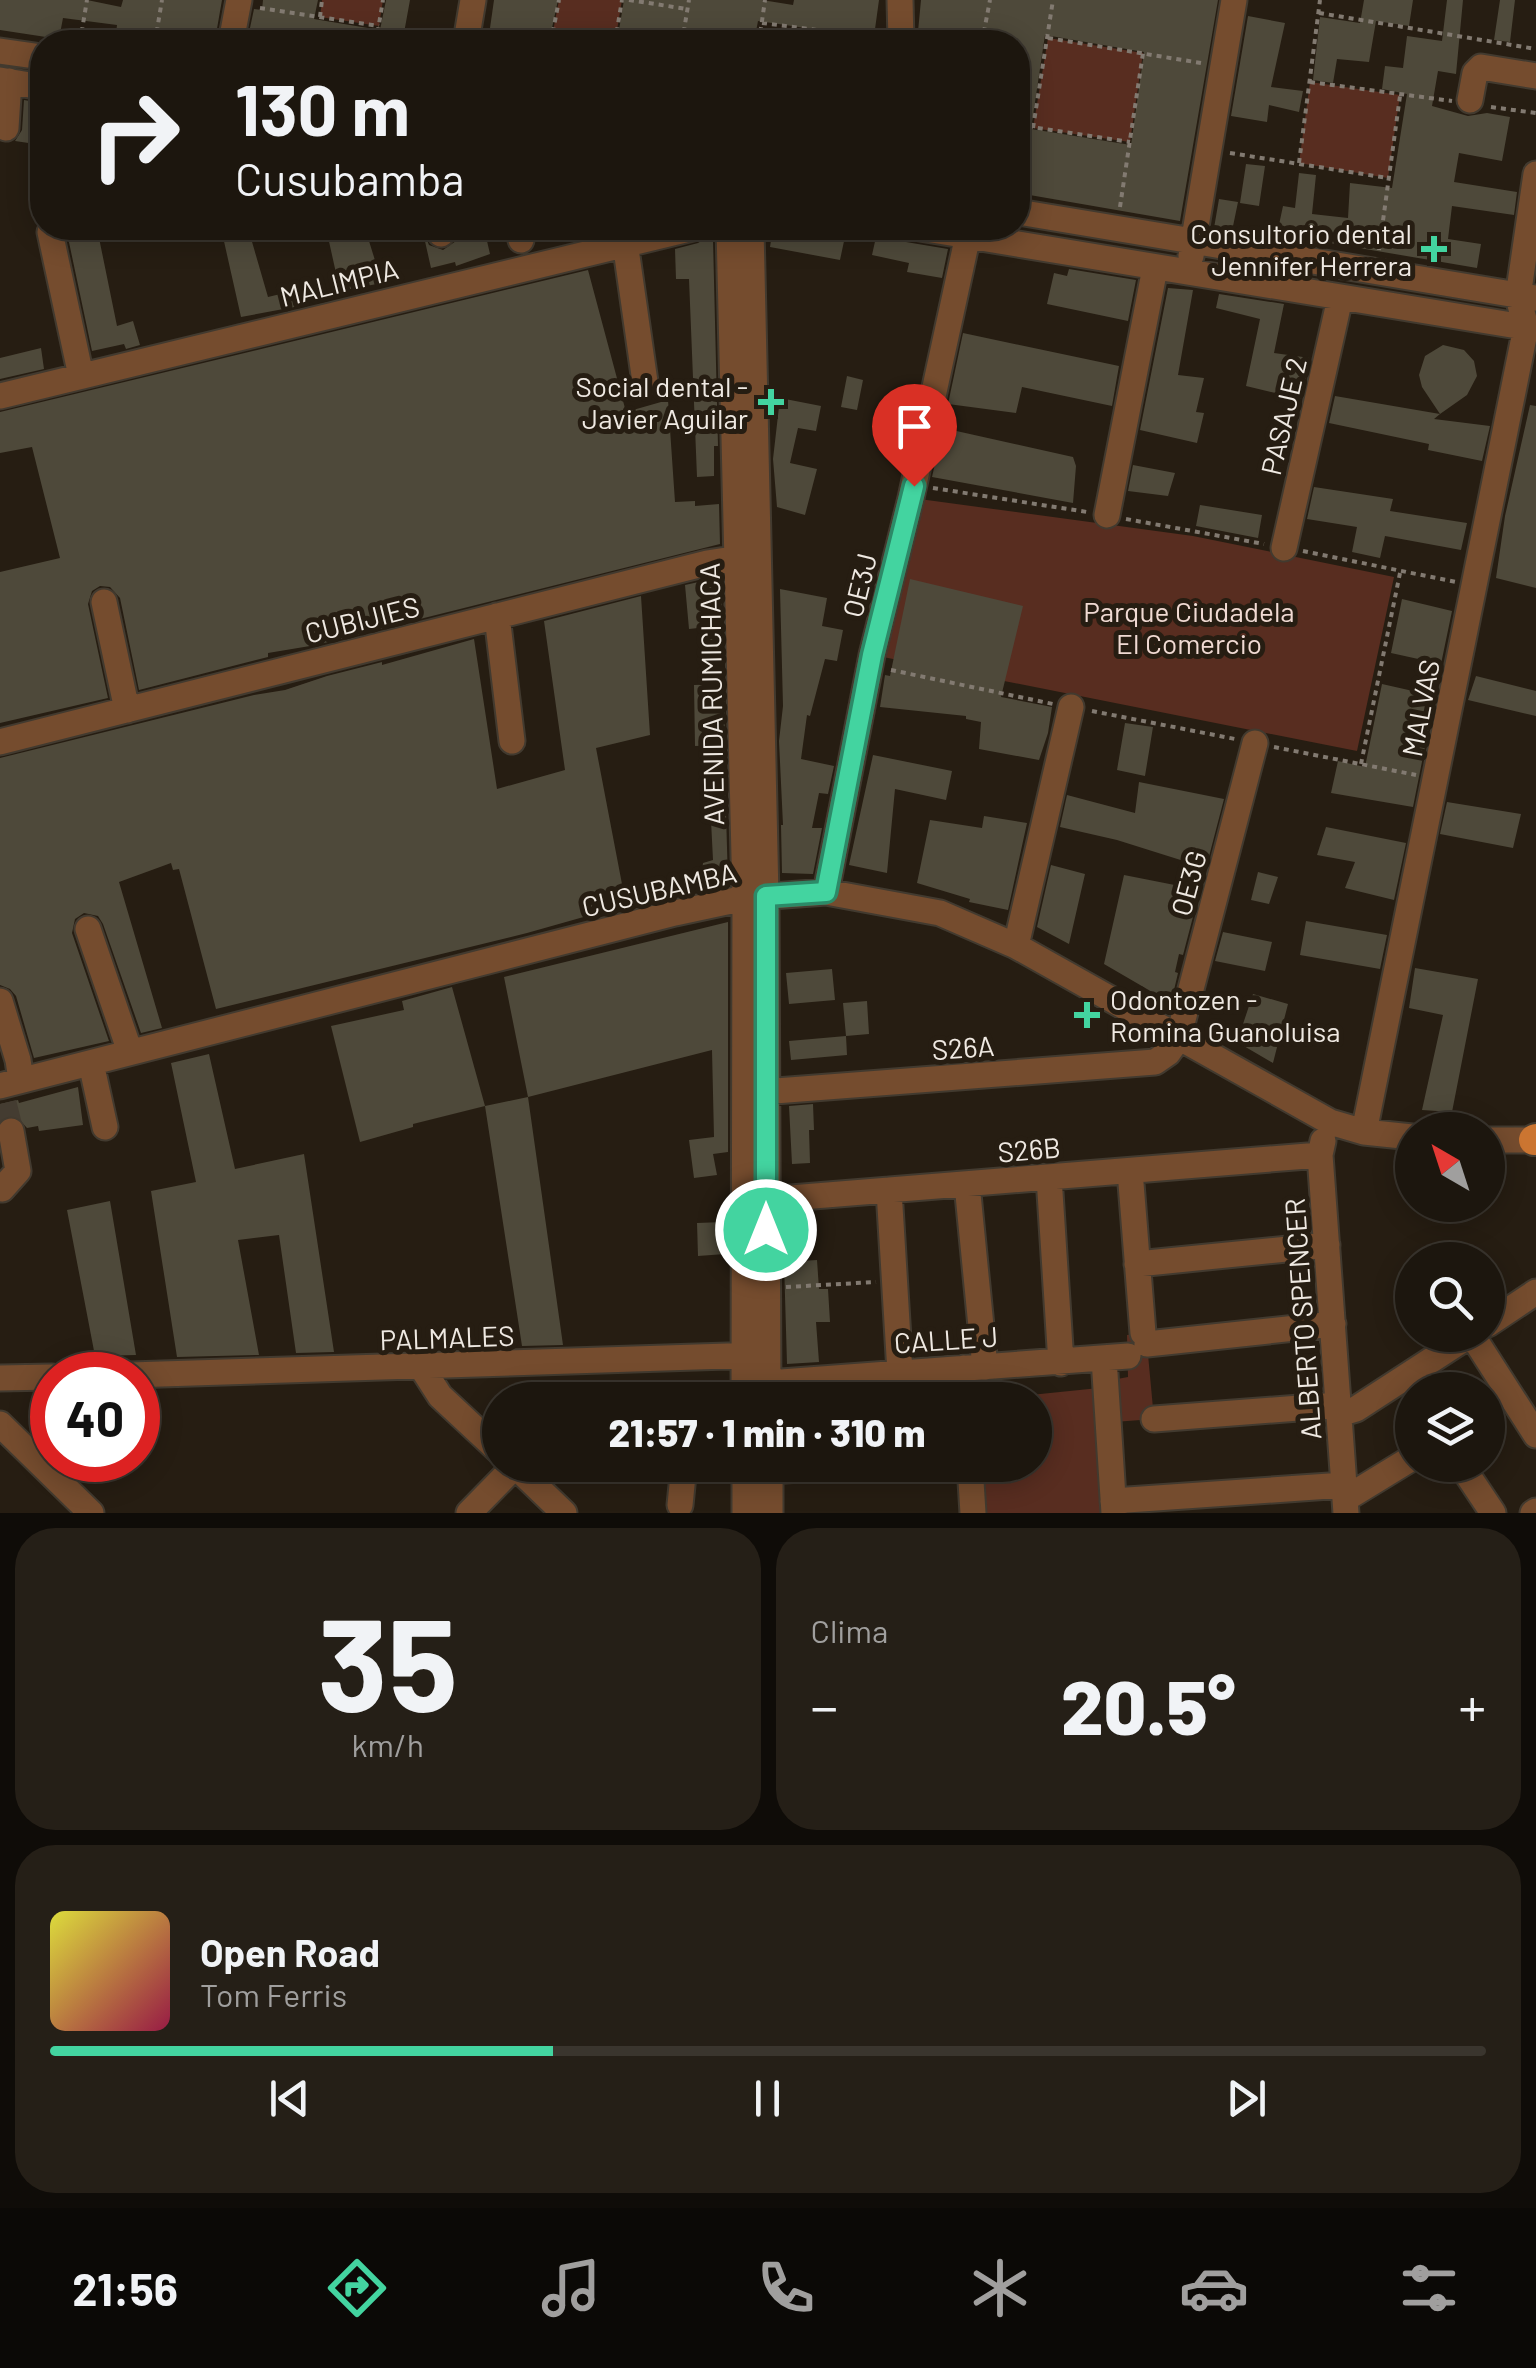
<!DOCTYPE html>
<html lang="es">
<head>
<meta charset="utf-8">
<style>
  body { margin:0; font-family:Barlow,sans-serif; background:#251f17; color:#f1f3f6; height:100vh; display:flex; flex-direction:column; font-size:38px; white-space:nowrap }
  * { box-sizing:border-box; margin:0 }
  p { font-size:32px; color:#a09f9e }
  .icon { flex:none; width:55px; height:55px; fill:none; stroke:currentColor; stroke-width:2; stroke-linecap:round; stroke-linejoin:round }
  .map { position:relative; height:1513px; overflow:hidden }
  .sheet { display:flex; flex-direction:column; gap:15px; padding:15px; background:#0f0c08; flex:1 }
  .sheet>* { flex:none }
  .hud { position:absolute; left:30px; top:30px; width:1000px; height:210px; border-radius:40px; box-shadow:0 5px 25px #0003,0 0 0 2px #3a352e; background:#1c160e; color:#f1f3f6; overflow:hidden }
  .needle { width:65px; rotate:321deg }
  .fabs { position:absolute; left:1395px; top:1112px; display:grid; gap:20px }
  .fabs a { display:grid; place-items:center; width:110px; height:110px; border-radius:50%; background:#1c160e; box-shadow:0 5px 25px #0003,0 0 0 2px #3a352e; font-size:50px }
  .speed { position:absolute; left:30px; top:1352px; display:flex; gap:20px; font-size:50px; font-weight:700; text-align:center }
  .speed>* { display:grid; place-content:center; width:130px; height:130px; border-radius:50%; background:#1c160e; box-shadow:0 5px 25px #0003,0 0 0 2px #3a352e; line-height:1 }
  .speed .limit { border:15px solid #d22; background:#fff; color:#111 }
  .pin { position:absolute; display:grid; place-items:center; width:85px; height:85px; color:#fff; margin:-102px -42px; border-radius:50% 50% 50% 0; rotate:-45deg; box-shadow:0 0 10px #0007 }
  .pin .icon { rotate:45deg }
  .me { position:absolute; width:110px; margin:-55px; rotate:0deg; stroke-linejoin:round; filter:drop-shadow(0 0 8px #0008) }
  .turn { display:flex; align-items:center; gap:35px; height:210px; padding:0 40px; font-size:45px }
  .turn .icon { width:130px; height:130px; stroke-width:2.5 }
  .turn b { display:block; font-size:70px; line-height:85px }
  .big { font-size:75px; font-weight:800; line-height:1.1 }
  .sheet .tile { flex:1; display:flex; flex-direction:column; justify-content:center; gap:15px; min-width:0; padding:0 35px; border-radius:40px; background:#251f17 }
  .sheet .dial { align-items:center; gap:0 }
  .dial b { font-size:130px; line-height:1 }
  .song { display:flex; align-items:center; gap:30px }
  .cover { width:120px; height:120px; border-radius:15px; background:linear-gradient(135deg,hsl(60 70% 55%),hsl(340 70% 35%)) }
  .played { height:10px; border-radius:5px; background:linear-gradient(90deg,#43d4a0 35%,#3a352e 35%) }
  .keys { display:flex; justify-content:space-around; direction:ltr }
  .heat { display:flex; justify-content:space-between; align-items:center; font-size:55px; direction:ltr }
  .sheet .tiles { flex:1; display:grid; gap:15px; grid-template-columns:1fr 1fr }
  .tile:last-child { grid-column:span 2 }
  .trip { position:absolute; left:482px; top:1382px; width:570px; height:100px; border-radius:50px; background:#1c160e; box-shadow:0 5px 25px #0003,0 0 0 2px #3a352e; font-weight:800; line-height:100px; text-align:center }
  .menu { display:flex; height:160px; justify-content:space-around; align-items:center; background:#0b0906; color:#a09f9e }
  .menu .icon { width:70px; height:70px }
  .menu .selected { color:#43d4a0 }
  .menu b { font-size:45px; color:#f1f3f6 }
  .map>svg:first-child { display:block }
  .green { fill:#582d20 }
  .building { fill:#4e493a; fill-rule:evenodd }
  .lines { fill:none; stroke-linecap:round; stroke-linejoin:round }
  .minor-tunnel { stroke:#443c31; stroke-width:25; stroke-dasharray:25 12; stroke-linecap:butt }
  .minor-casing { stroke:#423a2f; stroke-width:29 }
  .major-casing { stroke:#423a2f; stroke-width:34 }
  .path { stroke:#827a71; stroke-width:4; stroke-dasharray:5 5; stroke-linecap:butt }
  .minor { stroke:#754c2e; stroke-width:25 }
  .major { stroke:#cb7531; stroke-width:30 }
  .route-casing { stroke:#2c8a68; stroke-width:25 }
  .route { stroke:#43d4a0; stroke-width:18 }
  .poi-dot { fill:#43d4a0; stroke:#261d12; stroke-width:4 }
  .labels { text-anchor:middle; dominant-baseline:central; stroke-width:10; stroke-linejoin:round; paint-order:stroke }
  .poi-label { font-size:28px; fill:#efe9e2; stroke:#261d12; text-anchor:end }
  .street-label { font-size:28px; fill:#efe9e2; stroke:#261d12 }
  .park-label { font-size:28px; fill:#f0dad3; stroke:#261d12 }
</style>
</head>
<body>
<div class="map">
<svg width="1536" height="1513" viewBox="0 0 1536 1513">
  <rect width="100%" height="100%" fill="#261d12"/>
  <!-- green -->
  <path class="green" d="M 322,0 L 383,0 L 379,26 L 320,17 Z
    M 559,0 L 622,0 L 615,42 L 551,42 Z
    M 1048,38 L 1143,53 L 1130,142 L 1033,128 Z
    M 1310,82 L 1400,95 L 1388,178 L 1299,163 Z
    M 912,498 L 1193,536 L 1394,577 L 1357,751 L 873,655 Z
    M 1146,1333 L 1154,1419 L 1114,1422 L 1112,1380 L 1128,1377 L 1127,1335 Z
    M 1099,1388 L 1108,1513 L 985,1513 L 981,1465 L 1035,1465 L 1035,1400 L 981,1400 Z"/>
  <!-- building -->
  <path class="building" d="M 0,0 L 87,0 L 121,7 L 123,0 L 222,0 L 215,40 L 190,34 L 189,42 L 115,42 L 117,25 L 63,18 L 59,39 L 0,30 Z
    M 263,0 L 318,0 L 314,19 L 380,30 L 386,0 L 410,0 L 404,33 L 408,34 L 407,42 L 247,42 L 254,9 L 262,10 Z
    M 494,0 L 558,0 L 549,42 L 488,42 Z
    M 624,0 L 762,0 L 793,5 L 794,0 L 879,0 L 875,29 L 885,42 L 823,42 L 825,31 L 758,21 L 754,42 L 617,42 Z
    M 921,0 L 1218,0 L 1180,221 L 1018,193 L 1018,42 L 917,42 ZM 1045,35 L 1144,52 L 1131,145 L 1031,129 Z
    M 1364,0 L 1413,0 L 1409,26 L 1376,21 L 1369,62 L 1337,59 L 1333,83 L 1313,80 L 1320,17 L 1360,23 Z
    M 1447,0 L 1463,0 L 1456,74 L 1438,71 L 1432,106 L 1468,116 L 1487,113 L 1510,117 L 1502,161 L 1459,153 L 1454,182 L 1517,192 L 1514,215 L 1452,206 L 1448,239 L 1481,244 L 1477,268 L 1277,234 L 1283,206 L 1295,208 L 1299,173 L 1316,175 L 1312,214 L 1348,218 L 1350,183 L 1392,188 L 1407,94 L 1382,89 L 1385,66 L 1403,68 L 1407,36 L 1442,41 Z
    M 1500,0 L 1515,0 L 1510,42 L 1494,40 Z
    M 1248,16 L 1285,23 L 1271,87 L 1303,91 L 1299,112 L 1269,105 L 1267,122 L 1231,116 Z
    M 24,100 L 42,103 L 42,145 L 15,141 L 22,130 Z
    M 1246,164 L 1265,166 L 1259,206 L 1240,203 Z
    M 1219,199 L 1238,202 L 1232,231 L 1214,228 Z
    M 66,228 L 97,228 L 117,326 L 133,321 L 140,345 L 126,349 L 124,344 L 92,351 Z
    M 221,228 L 248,228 L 268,297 L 301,289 L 305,305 L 241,317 Z
    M 326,228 L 365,228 L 382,283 L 340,291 Z
    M 422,228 L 429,245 L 443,250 L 456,241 L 456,228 L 484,228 L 490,254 L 456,266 L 455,262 L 431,268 Z
    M 773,228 L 818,228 L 846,232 L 840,260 L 770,247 Z
    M 709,236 L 713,239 L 718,446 L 714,446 L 714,476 L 697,477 L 689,279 L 676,279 L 675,249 L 698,243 Z
    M 876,237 L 948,249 L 942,278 L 907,272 L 909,263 L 872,255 Z
    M 1069,269 L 1136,280 L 1128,321 L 1047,304 L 1054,273 L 1067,276 Z
    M 588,270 L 626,412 L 668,400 L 675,502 L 695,501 L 695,506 L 719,504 L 720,544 L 316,645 L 268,653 L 268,657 L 139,690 L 120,598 L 110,587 L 100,586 L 92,591 L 88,604 L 108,698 L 0,723 L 0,572 L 60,558 L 32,447 L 0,453 L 0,412 Z
    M 1168,288 L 1193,290 L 1178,375 L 1204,378 L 1196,412 L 1204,413 L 1197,443 L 1140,430 Z
    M 1219,294 L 1284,304 L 1274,353 L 1310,358 L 1301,399 L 1246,386 L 1260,319 L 1216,308 Z
    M 963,333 L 1119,366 L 1112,406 L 1022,387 L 1016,413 L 948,404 Z
    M 1443,345 L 1464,350 L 1474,361 L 1477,376 L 1467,395 L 1440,414 L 1422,387 L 1419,375 L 1425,356 Z
    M 41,348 L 44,369 L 0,379 L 0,358 Z
    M 847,376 L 863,380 L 857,410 L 841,407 Z
    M 1335,396 L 1440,414 L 1434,419 L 1490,426 L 1482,461 L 1428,450 L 1429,444 L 1329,423 Z
    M 780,398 L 821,406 L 816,431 L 798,428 L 790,463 L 817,469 L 805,515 L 777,507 L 773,459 Z
    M 1530,405 L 1536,406 L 1536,588 L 1496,578 L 1505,516 Z
    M 943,428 L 1073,457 L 1076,466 L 1073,503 L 932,477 Z
    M 1133,465 L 1175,473 L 1168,496 L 1128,491 Z
    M 1314,487 L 1393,499 L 1390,511 L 1467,523 L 1461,550 L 1385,536 L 1380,558 L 1352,552 L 1357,527 L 1307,519 Z
    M 1200,505 L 1262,515 L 1258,538 L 1196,526 Z
    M 721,577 L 723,657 L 707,657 L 707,627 L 689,629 L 685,585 Z
    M 910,579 L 1023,606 L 1001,697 L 1052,707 L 1048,733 L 1039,760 L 979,749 L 981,722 L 966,719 L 966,716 L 880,707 L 885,675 L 890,676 Z
    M 780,589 L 827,598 L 822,626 L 843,630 L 837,661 L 825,659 L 810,716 L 807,715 L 801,759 L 834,766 L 828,794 L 819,793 L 812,828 L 822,828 L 813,874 L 782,873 L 781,825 L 783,825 L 779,741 L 783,706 Z
    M 641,596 L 650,735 L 596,748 L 626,905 L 527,933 L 216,1009 L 179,869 L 173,870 L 171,863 L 119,882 L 162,1028 L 141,1033 L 103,924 L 98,916 L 84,913 L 75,919 L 72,933 L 109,1041 L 34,1058 L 16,996 L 10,989 L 0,985 L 0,758 L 254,695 L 285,690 L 327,676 L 382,662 L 382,665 L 474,639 L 497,789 L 565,770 L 544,621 Z
    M 1402,599 L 1452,611 L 1441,664 L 1391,653 Z
    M 1476,676 L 1536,691 L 1536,716 L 1468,700 Z
    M 724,684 L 725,745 L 695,746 L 694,685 Z
    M 1382,684 L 1435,696 L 1413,807 L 1331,793 L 1338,761 L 1365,767 Z
    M 1125,723 L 1153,727 L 1145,776 L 1117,770 Z
    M 873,755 L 952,771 L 946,800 L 895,789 L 887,873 L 849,865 Z
    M 725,779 L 728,882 L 700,887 L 703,863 L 713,860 L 709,781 Z
    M 1139,782 L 1224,799 L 1206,868 L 1117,840 L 1060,827 L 1067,795 L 1135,813 Z
    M 1447,802 L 1521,814 L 1513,848 L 1440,834 Z
    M 984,816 L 1027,823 L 1008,910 L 969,902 L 970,899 L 917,883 L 930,820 L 982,828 Z
    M 1326,827 L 1406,843 L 1394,900 L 1345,888 L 1355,862 L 1317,855 Z
    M 1051,865 L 1085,874 L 1069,944 L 1037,927 Z
    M 1258,872 L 1278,877 L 1269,904 L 1251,900 Z
    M 1124,875 L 1200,890 L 1183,955 L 1179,954 L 1175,972 L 1178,973 L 1171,1003 L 1104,964 Z
    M 1306,921 L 1387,935 L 1380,969 L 1300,955 Z
    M 728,922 L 728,1152 L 713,1154 L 717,1175 L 694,1178 L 689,1140 L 714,1137 L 712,1050 L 528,1097 L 504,977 Z
    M 1223,932 L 1272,942 L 1265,971 L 1215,961 Z
    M 1415,968 L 1478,979 L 1452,1112 L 1422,1110 L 1443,1015 L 1409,1008 Z
    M 832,969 L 835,1000 L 789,1004 L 786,973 Z
    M 452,987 L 485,1106 L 413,1124 L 413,1127 L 360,1142 L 331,1026 L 404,1010 L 402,1001 Z
    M 1253,994 L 1288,1004 L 1273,1063 L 1237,1042 Z
    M 867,1001 L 869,1034 L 846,1036 L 843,1003 Z
    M 846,1036 L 847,1055 L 791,1060 L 789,1041 Z
    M 209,1054 L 235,1169 L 304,1154 L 334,1352 L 296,1353 L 279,1235 L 238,1240 L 259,1355 L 177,1357 L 151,1191 L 196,1182 L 171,1063 Z
    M 78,1087 L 83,1125 L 39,1131 L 38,1126 L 27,1128 L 16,1116 L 0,1119 L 0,1104 L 18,1100 L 19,1103 Z
    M 528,1097 L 563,1345 L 522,1346 L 485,1106 Z
    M 813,1104 L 814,1130 L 809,1130 L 810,1163 L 792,1164 L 789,1106 Z
    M 110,1201 L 136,1355 L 95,1356 L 67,1210 Z
    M 723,1222 L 725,1254 L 698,1256 L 697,1223 Z
    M 817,1260 L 819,1289 L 828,1289 L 830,1322 L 816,1322 L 819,1362 L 787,1364 L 784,1262 Z"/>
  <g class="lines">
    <!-- minor-tunnel -->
    <path class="minor-tunnel" d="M 4,1103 L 11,1131"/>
    <!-- minor casing -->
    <g class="minor-casing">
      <path id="minor" d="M 900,0 L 901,42
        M 231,42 L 239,0
        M 466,42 L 473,0
        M 0,51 L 42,57
        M 0,80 L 42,87
        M 1470,100 L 1475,73 L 1481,67 L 1536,76
        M 6,128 L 9,81
        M 1018,212 L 1535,298
        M 440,228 L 441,234
        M 518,228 L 521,240
        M 729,228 L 745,898 L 744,1400
        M 751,228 L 766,897 L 768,1400
        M 920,228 L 1536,329
        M 50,232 L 81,376
        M 625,242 L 645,382
        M 1191,256 L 1234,0
        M 0,396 L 693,228
        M 1107,515 L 1155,268
        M 1284,548 L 1340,298
        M 104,602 L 127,710
        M 497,616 L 512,741
        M 0,742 L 707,563 L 739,558
        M 826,892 L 872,655 L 911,498 L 968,235
        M 88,929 L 130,1052
        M 1016,946 L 1071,707
        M 0,1001 L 18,1060 L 21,1080
        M 91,1063 L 105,1127
        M 0,1086 L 675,913 L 745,898 L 826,892 L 940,913 L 1016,946 L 1330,1122 L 1364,1132 L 1412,1137
        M 750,1093 L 1155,1062 L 1168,1053 L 1178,1039 L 1255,743
        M 1364,1132 L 1526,327 L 1518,297 L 1536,174
        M 1488,1140 L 1536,1140
        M 1323,1141 L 1320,1155 L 1346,1513
        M 1130,1171 L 1143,1333
        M 1049,1177 L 1061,1363
        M 967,1184 L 985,1367
        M 2,1189 L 18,1171 L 11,1131
        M 889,1190 L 900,1372
        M 752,1201 L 1320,1155
        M 1137,1264 L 1327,1245
        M 1488,1324 L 1536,1292
        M 1472,1335 L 1536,1435
        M 1147,1344 L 1333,1324
        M 1104,1358 L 1114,1513
        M 422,1368 L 440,1396 L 500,1452
        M 964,1368 L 966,1400
        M 130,1375 L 759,1355
        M 0,1378 L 52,1377
        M 768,1383 L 1128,1356
        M 1339,1414 L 1356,1409 L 1470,1335
        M 1154,1419 L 1338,1405
        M 0,1424 L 91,1513
        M 514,1465 L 564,1513
        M 745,1465 L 745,1513
        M 770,1465 L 770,1513
        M 970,1465 L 973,1513
        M 1461,1465 L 1493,1513
        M 770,1471 L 859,1465
        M 1345,1499 L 1412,1458
        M 1113,1501 L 1344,1485
        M 680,1505 L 683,1475 L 693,1465
        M 469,1513 L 515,1466
        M 1533,1513 L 1536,1511"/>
    </g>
    <!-- major casing -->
    <g class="major-casing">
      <path id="major" d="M 1534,1140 L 1536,1139"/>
    </g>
    <!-- path -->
    <path class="path" d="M 629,0 L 687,9
      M 260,8 L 379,26
      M 1319,13 L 1536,49
      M 320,17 L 322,0
      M 762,23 L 881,38
      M 1048,38 L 1201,63
      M 80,42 L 87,0
      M 155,42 L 162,0
      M 376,42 L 383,0
      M 551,42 L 559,0
      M 615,42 L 622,0
      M 682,42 L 689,0
      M 759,42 L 765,0
      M 820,42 L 822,30
      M 982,42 L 990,0
      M 1310,82 L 1452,101
      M 1491,107 L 1536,113
      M 1018,125 L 1130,142
      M 1033,128 L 1053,0
      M 1230,153 L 1388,178
      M 1299,163 L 1320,0
      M 1120,207 L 1143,53
      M 1379,250 L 1400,96
      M 933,488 L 1087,512
      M 1126,519 L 1264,544
      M 1303,551 L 1456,582
      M 891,670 L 1053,704
      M 1092,711 L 1235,739
      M 1274,747 L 1416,775
      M 1361,764 L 1400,573
      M 786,1287 L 876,1282"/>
    <!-- minor -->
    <use href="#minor" class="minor"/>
    <!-- major -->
    <use href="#major" class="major"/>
  </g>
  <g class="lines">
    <!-- route casing -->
    <g class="route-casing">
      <path id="route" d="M 766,1230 L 766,896 L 826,892 L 872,655 L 914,486"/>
    </g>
    <!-- route -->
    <use href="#route" class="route"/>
  </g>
  <!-- markers -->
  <g class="poi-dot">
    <path d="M1429 234h10v10h10v10h-10v10h-10v-10h-10v-10h10z"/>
    <path d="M766 387h10v10h10v10h-10v10h-10v-10h-10v-10h10z"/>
    <path d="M1082 1000h10v10h10v10h-10v10h-10v-10h-10v-10h10z"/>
  </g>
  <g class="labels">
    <!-- poi labels -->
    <g class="poi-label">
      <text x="1412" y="233">Consultorio dental<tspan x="1412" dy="32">Jennifer Herrera</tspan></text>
      <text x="748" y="386">Social dental -<tspan x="748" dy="32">Javier Aguilar</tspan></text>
      <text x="1110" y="999" text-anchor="start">Odontozen -<tspan x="1110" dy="32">Romina Guanoluisa</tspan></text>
    </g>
    <!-- street labels -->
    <g class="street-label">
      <text transform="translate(339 282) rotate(-14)">MALIMPIA</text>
      <text transform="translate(1283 416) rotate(-77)">PASAJE 2</text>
      <text transform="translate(859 585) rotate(-76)">OE3J</text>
      <text transform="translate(362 619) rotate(-14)">CUBIJIES</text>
      <text transform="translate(711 694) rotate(-91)">AVENIDA RUMICHACA</text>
      <text transform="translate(1420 708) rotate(-79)">MALVAS</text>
      <text transform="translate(1188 883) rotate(-75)">OE3G</text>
      <text transform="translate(659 889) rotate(-13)">CUSUBAMBA</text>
      <text transform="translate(963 1047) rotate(-4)">S26A</text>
      <text transform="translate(1029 1149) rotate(-5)">S26B</text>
      <text transform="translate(1302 1319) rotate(-94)">ALBERTO SPENCER</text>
      <text transform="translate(447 1337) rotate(-2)">PALMALES</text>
      <text transform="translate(946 1339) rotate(-4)">CALLE J</text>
    </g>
    <!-- park labels -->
    <g class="park-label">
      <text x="1189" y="611">Parque Ciudadela<tspan x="1189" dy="32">El Comercio</tspan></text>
    </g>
  </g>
</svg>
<div class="fabs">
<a><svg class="needle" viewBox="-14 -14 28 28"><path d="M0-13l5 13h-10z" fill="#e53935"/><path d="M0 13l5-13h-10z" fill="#a09f9e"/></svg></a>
<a><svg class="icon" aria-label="search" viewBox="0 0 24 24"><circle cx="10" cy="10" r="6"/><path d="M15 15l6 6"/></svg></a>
<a><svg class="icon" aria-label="layers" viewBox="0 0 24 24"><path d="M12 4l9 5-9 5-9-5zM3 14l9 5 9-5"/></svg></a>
</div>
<div class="speed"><div class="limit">40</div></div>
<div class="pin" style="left:914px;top:486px;background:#d93025"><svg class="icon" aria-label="arrive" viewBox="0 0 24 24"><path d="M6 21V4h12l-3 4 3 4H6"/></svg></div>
<svg class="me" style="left:766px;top:1230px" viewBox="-20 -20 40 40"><circle r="17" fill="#43d4a0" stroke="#fff" stroke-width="3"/><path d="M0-11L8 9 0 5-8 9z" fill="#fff"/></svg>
<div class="trip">21:57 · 1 min · 310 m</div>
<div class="hud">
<div class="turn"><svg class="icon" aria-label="right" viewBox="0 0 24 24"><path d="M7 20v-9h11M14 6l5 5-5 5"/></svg><div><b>130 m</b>Cusubamba</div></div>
</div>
</div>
<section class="sheet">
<div class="tiles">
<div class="tile dial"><b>35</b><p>km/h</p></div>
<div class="tile"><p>Clima</p>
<div class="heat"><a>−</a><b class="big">20.5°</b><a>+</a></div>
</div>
<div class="tile">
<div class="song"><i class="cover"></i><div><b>Open Road</b><p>Tom Ferris</p></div></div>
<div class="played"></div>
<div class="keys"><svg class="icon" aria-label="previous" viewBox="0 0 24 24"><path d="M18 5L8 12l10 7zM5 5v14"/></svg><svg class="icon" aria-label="pause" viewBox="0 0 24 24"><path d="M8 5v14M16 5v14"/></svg><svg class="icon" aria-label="next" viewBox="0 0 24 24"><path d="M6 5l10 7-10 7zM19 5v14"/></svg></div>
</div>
</div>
</section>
<nav class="menu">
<b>21:56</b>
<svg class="icon selected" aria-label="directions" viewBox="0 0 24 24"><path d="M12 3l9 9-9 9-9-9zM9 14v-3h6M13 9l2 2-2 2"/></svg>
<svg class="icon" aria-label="music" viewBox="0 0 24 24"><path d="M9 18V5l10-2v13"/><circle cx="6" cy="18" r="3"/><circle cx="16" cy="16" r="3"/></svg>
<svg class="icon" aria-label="phone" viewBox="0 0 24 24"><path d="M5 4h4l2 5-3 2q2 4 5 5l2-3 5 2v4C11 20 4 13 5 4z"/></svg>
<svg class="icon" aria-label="climate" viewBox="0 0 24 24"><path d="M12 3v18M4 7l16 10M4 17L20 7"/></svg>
<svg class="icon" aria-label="car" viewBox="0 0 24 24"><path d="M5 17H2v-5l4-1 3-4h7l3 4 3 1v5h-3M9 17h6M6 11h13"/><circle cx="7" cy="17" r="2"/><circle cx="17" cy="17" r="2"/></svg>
<svg class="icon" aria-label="filters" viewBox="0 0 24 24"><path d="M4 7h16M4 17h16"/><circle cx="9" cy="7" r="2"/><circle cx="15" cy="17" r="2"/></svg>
</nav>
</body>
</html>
